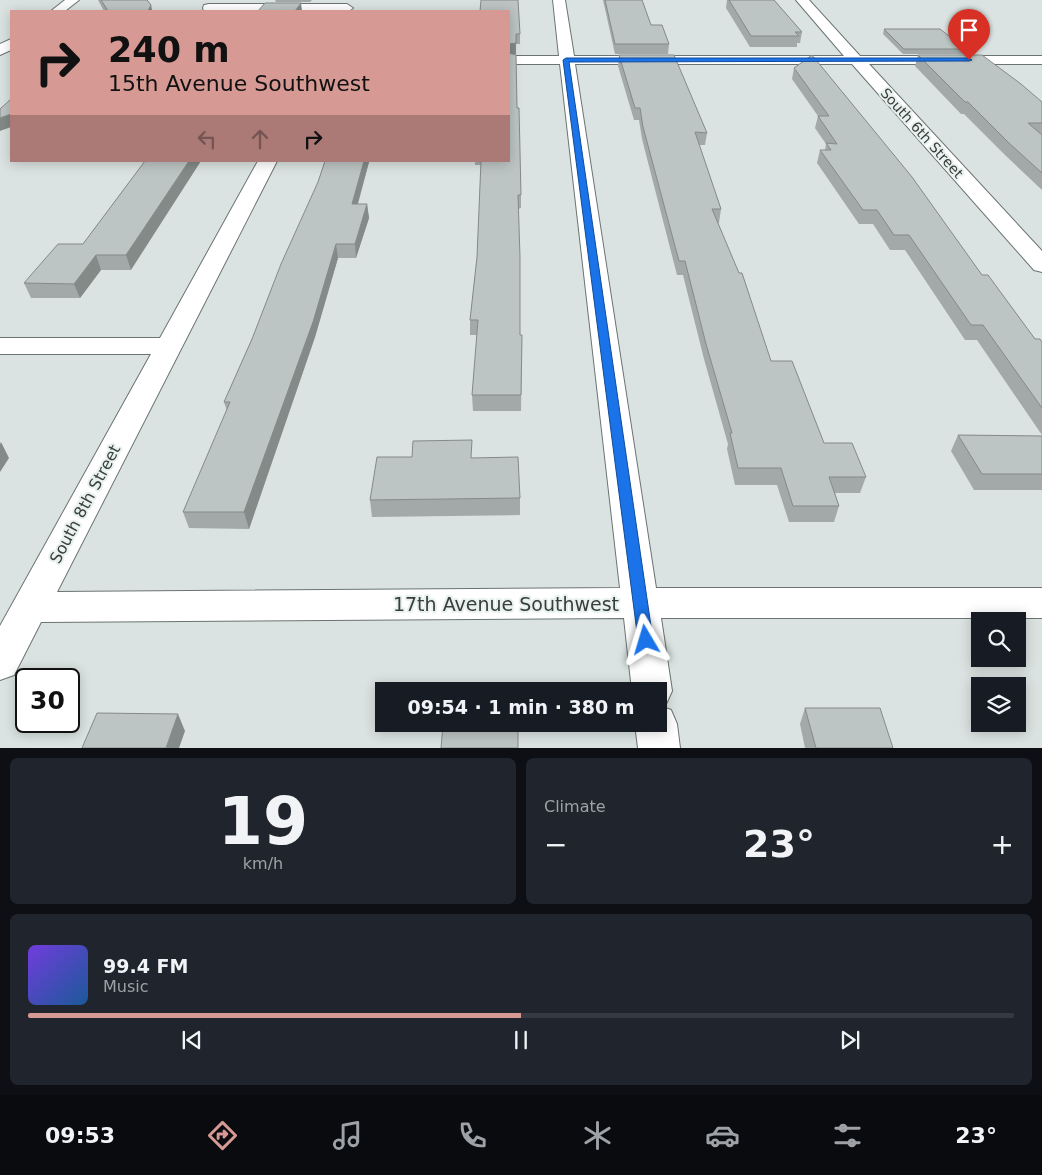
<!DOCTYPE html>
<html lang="en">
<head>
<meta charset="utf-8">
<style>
  body { margin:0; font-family:"DejaVu Sans",sans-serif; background:#20242c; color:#f1f3f6; height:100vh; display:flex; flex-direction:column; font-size:19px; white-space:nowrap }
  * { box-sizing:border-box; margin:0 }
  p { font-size:16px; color:#9ea1a6 }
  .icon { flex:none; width:28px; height:28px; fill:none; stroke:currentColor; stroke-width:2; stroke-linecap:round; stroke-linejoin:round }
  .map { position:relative; height:748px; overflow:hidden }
  .drawer { display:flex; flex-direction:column; gap:10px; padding:10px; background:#0d0f14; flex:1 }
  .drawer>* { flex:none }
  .hud { position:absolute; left:10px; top:10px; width:500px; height:152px; border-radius:0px; box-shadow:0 2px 12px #0003; background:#d79994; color:#111; overflow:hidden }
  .controls { position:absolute; left:971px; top:612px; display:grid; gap:10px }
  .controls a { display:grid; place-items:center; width:55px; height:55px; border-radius:0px; background:#171b24; box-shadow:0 2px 12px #0003; font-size:25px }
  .speed { position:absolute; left:15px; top:668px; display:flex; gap:10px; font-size:25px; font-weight:700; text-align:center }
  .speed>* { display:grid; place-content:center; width:65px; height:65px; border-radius:50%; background:#171b24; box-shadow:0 2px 12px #0003; line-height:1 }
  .speed .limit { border:2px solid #111; border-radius:8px; background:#fff; color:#111 }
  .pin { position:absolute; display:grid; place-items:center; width:42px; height:42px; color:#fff; margin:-51px -21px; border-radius:50% 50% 50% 0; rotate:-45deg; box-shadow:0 0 5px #0007 }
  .pin .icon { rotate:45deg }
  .me { position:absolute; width:55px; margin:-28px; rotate:353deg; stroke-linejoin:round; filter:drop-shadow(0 0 4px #0008) }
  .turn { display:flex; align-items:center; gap:18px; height:105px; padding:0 15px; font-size:22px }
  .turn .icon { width:65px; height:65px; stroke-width:2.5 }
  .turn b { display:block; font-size:35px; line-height:42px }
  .lanes { display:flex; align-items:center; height:48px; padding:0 15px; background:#0003; justify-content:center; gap:25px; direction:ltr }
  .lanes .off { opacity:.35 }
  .big { font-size:38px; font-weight:800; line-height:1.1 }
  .drawer .card { flex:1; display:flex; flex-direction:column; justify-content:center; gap:8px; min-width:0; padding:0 18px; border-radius:8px; background:#20242c }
  .drawer .dial { align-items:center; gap:0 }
  .dial b { font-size:65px; line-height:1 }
  .song { display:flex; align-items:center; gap:15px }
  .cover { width:60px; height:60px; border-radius:8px; background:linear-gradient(135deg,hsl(260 70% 55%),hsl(210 70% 35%)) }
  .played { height:5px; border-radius:2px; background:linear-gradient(90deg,#d79994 50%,#363941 50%) }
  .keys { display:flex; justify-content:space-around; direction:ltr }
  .heat { display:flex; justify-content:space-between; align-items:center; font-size:28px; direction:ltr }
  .drawer .tiles { flex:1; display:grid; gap:10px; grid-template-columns:1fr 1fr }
  .card:last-child { grid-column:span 2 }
  .trip { position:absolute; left:375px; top:682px; width:292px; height:50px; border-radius:0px; background:#171b24; box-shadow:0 2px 12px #0003; font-weight:800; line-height:50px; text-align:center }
  .tab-bar { display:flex; height:80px; justify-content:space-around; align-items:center; background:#090b0e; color:#9ea1a6 }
  .tab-bar .icon { width:35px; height:35px }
  .tab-bar .on { color:#d79994 }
  .tab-bar b { font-size:22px; color:#f1f3f6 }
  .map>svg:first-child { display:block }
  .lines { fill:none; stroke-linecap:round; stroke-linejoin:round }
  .street-casing { stroke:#6b7472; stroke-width:2 }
  .street { fill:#fff; fill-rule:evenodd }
  .wall { fill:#a2a9a8 }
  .shaded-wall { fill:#848a88 }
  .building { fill:#bcc5c3; stroke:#848a88 }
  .route { fill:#1a73e8; stroke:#114b97 }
  .labels { text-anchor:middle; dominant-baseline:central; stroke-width:4; stroke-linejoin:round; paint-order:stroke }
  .far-street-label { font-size:14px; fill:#3a3d3d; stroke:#e7f1ee }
  .street-label { font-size:16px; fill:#3a3d3d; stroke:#e7f1ee }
  .near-street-label { font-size:19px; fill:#3a3d3d; stroke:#e7f1ee }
</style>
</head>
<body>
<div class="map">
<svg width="1042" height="748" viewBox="0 0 1042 748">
  <rect width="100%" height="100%" fill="#dae3e1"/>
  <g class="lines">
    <!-- street casing -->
    <g class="street-casing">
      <path id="street" d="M 65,0 L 79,0 L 65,11 L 51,11 Z
        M 553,0 L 565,0 L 574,56 L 844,56 L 796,0 L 809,0 L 860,56 L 1042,56 L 1042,64 L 869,64 L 1042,251 L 1042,272 L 1034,270 L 852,64 L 575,64 L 656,588 L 1042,588 L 1042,618 L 661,618 L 672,691 L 666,704 L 660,706 L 671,710 L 677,724 L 680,748 L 638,748 L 635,724 L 659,724 L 659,691 L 632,691 L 624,618 L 41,622 L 14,675 L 0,680 L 0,626 L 151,354 L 0,354 L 0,338 L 160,338 L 258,161 L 277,161 L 57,592 L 620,588 L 560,64 L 509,64 L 509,56 L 559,56 Z
        M 209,4 L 347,4 L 353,8 L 349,11 L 204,11 L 203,8 L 204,5 Z
        M 11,39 L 11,50 L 0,55 L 0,44 Z"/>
    </g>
    <!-- street -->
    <use href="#street" class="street"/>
  </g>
  <!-- wall -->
  <path class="wall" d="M 98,0 L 147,0 L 151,5 L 152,11 L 104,11 Z
    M 275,0 L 312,0 L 310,2 L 276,2 Z
    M 603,0 L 642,0 L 651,25 L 669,44 L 668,54 L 615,54 Z
    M 727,0 L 774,0 L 802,32 L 800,43 L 797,43 L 797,47 L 750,47 L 726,8 Z
    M 509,11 L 520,34 L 520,44 L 516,44 L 516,54 L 513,54 L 517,108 L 521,195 L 521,208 L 518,209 L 520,335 L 522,335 L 521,411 L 473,411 L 472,395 L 477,335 L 470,335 L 470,320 L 477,257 L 481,165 L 475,165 L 475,161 L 509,161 Z
    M 884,29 L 966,49 L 964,54 L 903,54 L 883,34 Z
    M 619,55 L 707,133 L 705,145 L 699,145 L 721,209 L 719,223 L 718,223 L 771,361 L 824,443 L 866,477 L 860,493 L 835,493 L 839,506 L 834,522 L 789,522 L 777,485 L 735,485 L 727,449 L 728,444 L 704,359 L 683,275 L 677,275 L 642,139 L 639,120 L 634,120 L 618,66 Z
    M 918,55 L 1042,102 L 1042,190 L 1005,155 L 964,114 L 961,114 L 915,66 Z
    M 794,68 L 982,275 L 1035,339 L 1042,342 L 1042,435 L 977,340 L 965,340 L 905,250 L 890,250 L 873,224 L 859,224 L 817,163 L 820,150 L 825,150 L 826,144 L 815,128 L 818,116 L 792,79 Z
    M 145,161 L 131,270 L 101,270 L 80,298 L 31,298 L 24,283 L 83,244 Z
    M 325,161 L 379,161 L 369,162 L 358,204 L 367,204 L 369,218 L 356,258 L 338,258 L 315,337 L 249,529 L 189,528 L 183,512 L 227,411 L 224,402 L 252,339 L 318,182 Z
    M 958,435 L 1042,436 L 1042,490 L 974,490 L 951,451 Z
    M 472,458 L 520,498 L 520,515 L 372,517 L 370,500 Z
    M 805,708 L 893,748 L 805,748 L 800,724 Z"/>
  <!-- shaded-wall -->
  <path class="shaded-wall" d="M 301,3 L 302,11 L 295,11 Z
    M 151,5 L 152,11 L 148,11 Z
    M 516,43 L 516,54 L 509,55 L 509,44 Z
    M 11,114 L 11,127 L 0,131 L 0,118 Z
    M 189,161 L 201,161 L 131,270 L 126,255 Z
    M 364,161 L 369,161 L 369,162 L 354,217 L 352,204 Z
    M 367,204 L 369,218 L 356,258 L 355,244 Z
    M 336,244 L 338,258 L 315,337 L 249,529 L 244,512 Z
    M 96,255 L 101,270 L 80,298 L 74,284 Z
    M 1,442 L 9,458 L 0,472 L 0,444 Z
    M 178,714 L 185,731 L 179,748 L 166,748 Z"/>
  <!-- building -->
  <path class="building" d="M 101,0 L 147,0 L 151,5 L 148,11 L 108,11 Z
    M 481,0 L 518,0 L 520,34 L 516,34 L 516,43 L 509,44 L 509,11 L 480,11 Z
    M 605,0 L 642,0 L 651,25 L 662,25 L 669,44 L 615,44 Z
    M 729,0 L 774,0 L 802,32 L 795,32 L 799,36 L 751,36 Z
    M 265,3 L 301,3 L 295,11 L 258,11 Z
    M 884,29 L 940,29 L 966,49 L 904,49 Z
    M 509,53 L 516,55 L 517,108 L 519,108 L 521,195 L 518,195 L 520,257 L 520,335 L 522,335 L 521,395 L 472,395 L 478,320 L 470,320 L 477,257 L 481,161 L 509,161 Z
    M 619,55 L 674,55 L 707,133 L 695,132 L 721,209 L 712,209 L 739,273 L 742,273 L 771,361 L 792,361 L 824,443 L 852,443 L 866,477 L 829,477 L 839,506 L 793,506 L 781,468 L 738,468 L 730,433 L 732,433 L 706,344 L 685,261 L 679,261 L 643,127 L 640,108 L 635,108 Z
    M 812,55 L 912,177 L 982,275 L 988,275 L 1035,339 L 1040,339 L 1042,342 L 1042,408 L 983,325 L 971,325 L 909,235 L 894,235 L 877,210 L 863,210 L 820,150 L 831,150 L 826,143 L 837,144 L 818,116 L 829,116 L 794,68 Z
    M 918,55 L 982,55 L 1021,84 L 1042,102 L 1042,123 L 1028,123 L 1042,135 L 1042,173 L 1009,143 L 968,102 L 965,102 Z
    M 11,99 L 11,114 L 0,118 L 0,109 Z
    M 145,161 L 189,161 L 126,255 L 96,255 L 74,284 L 24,283 L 58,244 L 83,244 Z
    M 325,161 L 364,161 L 352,204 L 367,204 L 355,244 L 336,244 L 313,322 L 244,512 L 183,512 L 230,402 L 224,402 L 252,339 L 281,264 L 318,182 Z
    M 958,435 L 1042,436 L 1042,474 L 982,474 Z
    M 472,440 L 471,458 L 518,457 L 520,498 L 370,500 L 377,457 L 412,457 L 413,441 Z
    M 805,708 L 880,708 L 893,748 L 816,748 Z
    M 97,713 L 178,714 L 166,748 L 82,748 Z
    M 443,724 L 518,724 L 518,748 L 441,748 Z"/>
  <!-- route -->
  <path class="route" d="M 566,58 L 969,58 L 972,60 L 969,61 L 569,62 L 653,640 L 651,645 L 646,647 L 640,645 L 638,640 L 563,60 Z"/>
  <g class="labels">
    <!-- far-street labels -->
    <g class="far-street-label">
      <text transform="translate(922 133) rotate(48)">South 6th Street</text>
    </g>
    <!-- street labels -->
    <g class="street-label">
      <text transform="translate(85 504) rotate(-62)">South 8th Street</text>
    </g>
    <!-- near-street labels -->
    <g class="near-street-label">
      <text x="506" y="604">17th Avenue Southwest</text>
    </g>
  </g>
</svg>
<div class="controls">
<a><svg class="icon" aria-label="search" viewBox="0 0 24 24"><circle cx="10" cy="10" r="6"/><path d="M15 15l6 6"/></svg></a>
<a><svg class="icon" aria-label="layers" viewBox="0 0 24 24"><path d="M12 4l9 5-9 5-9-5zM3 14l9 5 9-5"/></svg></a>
</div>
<div class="speed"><div class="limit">30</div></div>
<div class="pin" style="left:969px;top:60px;background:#d93025"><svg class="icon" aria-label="arrive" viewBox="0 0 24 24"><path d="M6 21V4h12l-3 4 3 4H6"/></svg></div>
<svg class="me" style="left:646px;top:640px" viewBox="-20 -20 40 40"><path d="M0-17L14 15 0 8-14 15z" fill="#1a73e8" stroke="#fff" stroke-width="4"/></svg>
<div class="trip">09:54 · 1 min · 380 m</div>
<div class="hud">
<div class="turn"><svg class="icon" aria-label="right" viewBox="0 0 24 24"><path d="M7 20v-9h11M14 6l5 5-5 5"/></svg><div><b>240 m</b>15th Avenue Southwest</div></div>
<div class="lanes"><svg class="icon off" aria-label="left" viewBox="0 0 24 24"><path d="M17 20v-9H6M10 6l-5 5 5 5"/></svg><svg class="icon off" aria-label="ahead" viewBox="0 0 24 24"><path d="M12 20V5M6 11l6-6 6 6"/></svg><svg class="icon" aria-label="right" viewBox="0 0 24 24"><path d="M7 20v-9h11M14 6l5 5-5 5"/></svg></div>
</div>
</div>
<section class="drawer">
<div class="tiles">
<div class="card dial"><b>19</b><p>km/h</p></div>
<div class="card"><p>Climate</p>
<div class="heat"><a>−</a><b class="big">23°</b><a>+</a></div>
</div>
<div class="card">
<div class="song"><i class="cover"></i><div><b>99.4 FM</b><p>Music</p></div></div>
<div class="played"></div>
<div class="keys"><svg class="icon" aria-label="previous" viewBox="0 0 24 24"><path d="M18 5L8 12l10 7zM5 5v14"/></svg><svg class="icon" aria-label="pause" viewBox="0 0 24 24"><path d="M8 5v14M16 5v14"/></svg><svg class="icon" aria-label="next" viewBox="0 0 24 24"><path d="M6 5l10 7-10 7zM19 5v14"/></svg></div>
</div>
</div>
</section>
<nav class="tab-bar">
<b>09:53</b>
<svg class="icon on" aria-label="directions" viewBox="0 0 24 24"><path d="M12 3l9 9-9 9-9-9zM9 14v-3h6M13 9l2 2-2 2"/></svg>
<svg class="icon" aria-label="music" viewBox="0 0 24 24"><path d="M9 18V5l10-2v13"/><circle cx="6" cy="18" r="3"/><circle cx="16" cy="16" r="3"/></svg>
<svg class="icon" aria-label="phone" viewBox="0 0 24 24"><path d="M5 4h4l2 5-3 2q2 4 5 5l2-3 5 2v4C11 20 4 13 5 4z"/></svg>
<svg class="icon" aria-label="climate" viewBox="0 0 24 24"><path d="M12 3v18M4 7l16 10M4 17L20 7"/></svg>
<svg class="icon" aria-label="car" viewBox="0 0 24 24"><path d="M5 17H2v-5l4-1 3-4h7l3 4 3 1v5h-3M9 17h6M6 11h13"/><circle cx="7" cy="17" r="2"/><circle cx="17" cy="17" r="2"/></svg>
<svg class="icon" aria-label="filters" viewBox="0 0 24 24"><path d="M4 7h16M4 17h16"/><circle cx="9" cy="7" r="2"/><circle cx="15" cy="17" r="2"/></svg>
<b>23°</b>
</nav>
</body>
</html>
